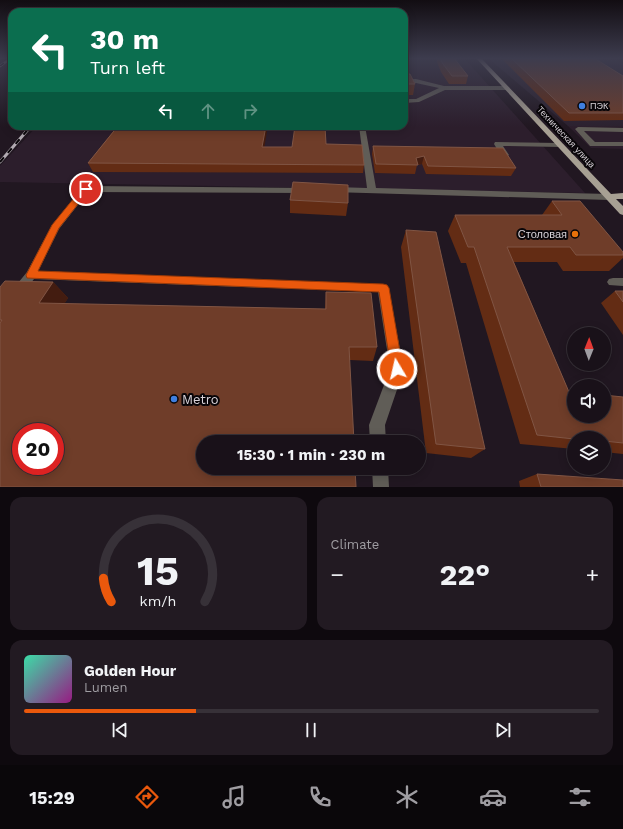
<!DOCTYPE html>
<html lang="en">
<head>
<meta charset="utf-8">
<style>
  body { margin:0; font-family:"Work Sans",sans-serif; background:#221a22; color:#f1f3f6; height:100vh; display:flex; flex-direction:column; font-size:15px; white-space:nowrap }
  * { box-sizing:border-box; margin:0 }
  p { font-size:13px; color:#9f9da2 }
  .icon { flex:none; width:22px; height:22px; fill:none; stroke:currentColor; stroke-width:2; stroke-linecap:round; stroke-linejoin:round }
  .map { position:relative; height:487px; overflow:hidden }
  .sheet { display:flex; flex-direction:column; gap:10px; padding:10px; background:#0e090e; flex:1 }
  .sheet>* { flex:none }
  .guide { position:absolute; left:8px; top:8px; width:400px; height:122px; border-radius:12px; box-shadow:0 2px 10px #0003,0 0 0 1px #373138; background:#0b6e4f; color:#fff; overflow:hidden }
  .needle { width:26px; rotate:1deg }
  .controls { position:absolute; left:567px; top:327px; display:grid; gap:8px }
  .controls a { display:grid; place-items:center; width:44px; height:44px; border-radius:50%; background:#191119; box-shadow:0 2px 10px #0003,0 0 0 1px #373138; font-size:20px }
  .speed { position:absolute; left:12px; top:423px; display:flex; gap:8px; font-size:20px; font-weight:700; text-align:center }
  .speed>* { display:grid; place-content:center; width:52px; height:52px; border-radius:50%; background:#191119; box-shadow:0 2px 10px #0003,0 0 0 1px #373138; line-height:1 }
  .speed .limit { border:6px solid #d22; background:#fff; color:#111 }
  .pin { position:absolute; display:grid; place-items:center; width:34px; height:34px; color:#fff; margin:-17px; border:2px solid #fff; border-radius:50%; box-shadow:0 1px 4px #0007 }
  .me { position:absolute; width:44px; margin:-22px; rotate:351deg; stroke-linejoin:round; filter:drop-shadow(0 0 3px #0008) }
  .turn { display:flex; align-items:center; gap:14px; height:84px; padding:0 16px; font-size:18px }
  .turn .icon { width:52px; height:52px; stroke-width:2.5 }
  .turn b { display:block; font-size:28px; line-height:34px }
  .lanes { display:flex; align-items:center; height:38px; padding:0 16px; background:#0003; justify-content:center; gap:20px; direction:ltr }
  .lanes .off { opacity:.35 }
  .big { font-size:30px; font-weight:700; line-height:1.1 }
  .sheet .tile { flex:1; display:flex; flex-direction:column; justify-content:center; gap:6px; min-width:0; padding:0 14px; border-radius:12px; background:#221a22 }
  .sheet .dial { align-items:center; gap:0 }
  .dial svg { height:104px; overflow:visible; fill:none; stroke:#373138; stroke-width:7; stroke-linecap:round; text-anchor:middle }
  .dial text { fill:#f1f3f6; stroke:none }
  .song { display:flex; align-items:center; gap:12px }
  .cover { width:48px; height:48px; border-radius:6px; background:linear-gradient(135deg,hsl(160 70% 55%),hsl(310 70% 35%)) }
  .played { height:4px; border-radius:2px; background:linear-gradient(90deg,#ea580c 30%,#373138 30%) }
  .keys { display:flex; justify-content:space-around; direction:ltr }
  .heat { display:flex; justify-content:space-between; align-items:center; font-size:22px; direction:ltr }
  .sheet .tiles { flex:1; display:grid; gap:10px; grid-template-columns:1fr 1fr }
  .tile:last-child { grid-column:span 2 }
  .trip { position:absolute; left:196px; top:435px; width:230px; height:40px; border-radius:20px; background:#191119; box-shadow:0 2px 10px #0003,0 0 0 1px #373138; font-weight:700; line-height:40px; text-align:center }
  .dock { display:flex; height:64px; justify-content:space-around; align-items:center; background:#0a070a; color:#9f9da2 }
  .dock .icon { width:28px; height:28px }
  .dock .selected { color:#ea580c }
  .dock b { font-size:18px; color:#f1f3f6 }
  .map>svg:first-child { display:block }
  .commercial { fill:#2c212f }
  .built { fill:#2c1e2c }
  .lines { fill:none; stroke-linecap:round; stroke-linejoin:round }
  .minor { fill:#605d57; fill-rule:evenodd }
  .major { fill:#a7a093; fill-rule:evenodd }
  .rail-far1-casing { stroke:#b1aab1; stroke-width:2.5 }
  .rail-casing { stroke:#b1aab1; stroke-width:3 }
  .rail-far1 { stroke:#080508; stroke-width:1.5; stroke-dasharray:5; stroke-linecap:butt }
  .rail { stroke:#080508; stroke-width:2; stroke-dasharray:6; stroke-linecap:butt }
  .wall { fill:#632c14 }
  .shaded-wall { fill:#431c10 }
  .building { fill:#6f3d29; stroke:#805544; fill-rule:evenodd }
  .route { fill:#ea580c; stroke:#983908 }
  .shop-dot { fill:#3f7fe0; stroke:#080508; stroke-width:1.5 }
  .food-dot { fill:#e8710a; stroke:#080508; stroke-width:1.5 }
  .labels { text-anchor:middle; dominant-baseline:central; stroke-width:4; stroke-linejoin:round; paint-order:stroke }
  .far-poi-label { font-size:9px; fill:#d8d2d8; stroke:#080508; text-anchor:start }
  .far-street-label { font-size:9px; fill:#d8d2d8; stroke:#080508 }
  .poi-label { font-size:11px; fill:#d8d2d8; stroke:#080508; text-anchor:end }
  .near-poi-label { font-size:13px; fill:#d8d2d8; stroke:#080508; text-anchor:start }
</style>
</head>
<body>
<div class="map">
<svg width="623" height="487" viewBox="0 0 623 487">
  <rect width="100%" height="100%" fill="#211721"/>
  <!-- commercial -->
  <path class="commercial" d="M 488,58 L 614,58 L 623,64 L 623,126 L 568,126 Z"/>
  <!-- built -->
  <path class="built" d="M 404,58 L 464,58 L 585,193 L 0,182 L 0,166 L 37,126 L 404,126 Z
    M 568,126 L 623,126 L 623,149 L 591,148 Z"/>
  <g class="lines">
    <!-- minor -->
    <path class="minor" d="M 404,79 L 416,79 L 444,86 L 507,86 L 510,88 L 507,90 L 445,90 L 419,102 L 404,103 L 404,99 L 416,99 L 439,88 L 416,83 L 404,83 Z
      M 170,126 L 176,126 L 169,137 L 165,137 L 163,136 Z
      M 359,126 L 365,126 L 376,188 L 609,194 L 613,197 L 609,200 L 332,192 L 331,190 L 335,187 L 367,188 Z
      M 578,127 L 623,128 L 623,132 L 584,131 L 595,142 L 623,142 L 623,146 L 590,146 L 575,129 Z
      M 495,142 L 560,143 L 564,145 L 560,147 L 503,146 L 509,155 L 505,157 L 502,157 L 494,144 Z
      M 74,178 L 88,186 L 308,188 L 309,190 L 305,193 L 88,192 L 59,229 L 38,271 L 387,285 L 404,369 L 385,425 L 386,442 L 370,442 L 369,425 L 390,369 L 378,292 L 34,279 L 4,318 L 0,319 L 0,305 L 27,272 L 52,225 L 81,190 L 70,181 Z
      M 613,278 L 623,278 L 623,286 L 609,285 L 607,282 L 609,279 Z
      M 372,468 L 388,468 L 389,487 L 373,487 Z"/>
    <!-- major -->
    <path class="major" d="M 476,58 L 481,58 L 611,194 L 623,193 L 623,199 L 616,199 L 623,206 L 623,215 L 620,214 Z"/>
    <!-- rail-far1 casing -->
    <g class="rail-far1-casing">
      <path id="rail-far1" d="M 0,66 L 11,58"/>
    </g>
    <!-- rail casing -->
    <g class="rail-casing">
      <path id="rail" d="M 0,162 L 31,126"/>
    </g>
    <!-- rail-far1 -->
    <use href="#rail-far1" class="rail-far1"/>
    <!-- rail -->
    <use href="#rail" class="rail"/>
  </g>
  <!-- wall -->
  <path class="wall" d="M 437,58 L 454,58 L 468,76 L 466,84 L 449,84 L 441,72 L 437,62 Z
    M 501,58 L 594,58 L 623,76 L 623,120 L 564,121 Z
    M 404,61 L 406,74 L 415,84 L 413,95 L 404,95 Z
    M 97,126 L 164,126 L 162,130 L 264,147 L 292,147 L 326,144 L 364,165 L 363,173 L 93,172 L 88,163 L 115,129 L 99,130 Z
    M 373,146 L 516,168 L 511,176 L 426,174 L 422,164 L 417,165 L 415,174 L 375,173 L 372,154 Z
    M 290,200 L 348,203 L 346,216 L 290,213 Z
    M 552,201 L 623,252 L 623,258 L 609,271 L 563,271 L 557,262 L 514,262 L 569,392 L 623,397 L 623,454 L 604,452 L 604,438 L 574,438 L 574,449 L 520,444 L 466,263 L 461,263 L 448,231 L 455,215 L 542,215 Z
    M 406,230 L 485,449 L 471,458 L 426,453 L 401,247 Z
    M 53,282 L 68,298 L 64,304 L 325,309 L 326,292 L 377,347 L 373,361 L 350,360 L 0,487 L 0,287 Z
    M 615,291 L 623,291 L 623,335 L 601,303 Z
    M 537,474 L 623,487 L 520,487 L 519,481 Z"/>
  <!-- shaded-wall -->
  <path class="shaded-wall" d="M 407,67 L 405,78 L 404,69 Z
    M 158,126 L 164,126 L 160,137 L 157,129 Z
    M 266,126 L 268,126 L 263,155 L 262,147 Z
    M 424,156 L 422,164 L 417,165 L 416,158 Z
    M 53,282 L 68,298 L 55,319 L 39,303 Z"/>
  <!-- building -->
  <path class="building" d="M 440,58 L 454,58 L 468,76 L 452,76 L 443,64 Z
    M 511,58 L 594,58 L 623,76 L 623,113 L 569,113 Z
    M 404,61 L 407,67 L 404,69 L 405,74 L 410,74 L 415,84 L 404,84 Z
    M 118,126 L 158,126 L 157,129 L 162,130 L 189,129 L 190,126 L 266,126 L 262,147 L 292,147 L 295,126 L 325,126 L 326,144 L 362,145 L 364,165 L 88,163 Z
    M 373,146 L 503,148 L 516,168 L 428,166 L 424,156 L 416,158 L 418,165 L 376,164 Z
    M 293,182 L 348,185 L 348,203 L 290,200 Z
    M 552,201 L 580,201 L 623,252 L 623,255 L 576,255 L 570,247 L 507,247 L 569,392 L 574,393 L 574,416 L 604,416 L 604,395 L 623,397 L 623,443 L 604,441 L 604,438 L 574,438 L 574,439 L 537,435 L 474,247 L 468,247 L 455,215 L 562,215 Z
    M 406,230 L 436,232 L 485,449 L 436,444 Z
    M 5,281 L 53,282 L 39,303 L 326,309 L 326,292 L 371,293 L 377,347 L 349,347 L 354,442 L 203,442 L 203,468 L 355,468 L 356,487 L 0,487 L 0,323 L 2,320 L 0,320 L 0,287 ZM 21,432 L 55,432 L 55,466 L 21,466 Z
    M 615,291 L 623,291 L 623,302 Z
    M 537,474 L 623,480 L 623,487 L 541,487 Z"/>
  <!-- sky -->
  <linearGradient id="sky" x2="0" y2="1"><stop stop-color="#120d12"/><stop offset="0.46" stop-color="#3d3c4e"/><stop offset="1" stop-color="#3d3c4e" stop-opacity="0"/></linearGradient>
  <rect width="623" height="127" fill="url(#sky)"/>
  <!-- route -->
  <path class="route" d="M 83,187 L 86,187 L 90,189 L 59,228 L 38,271 L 383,284 L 387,285 L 389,288 L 403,369 L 401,373 L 397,375 L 392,373 L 391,369 L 379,292 L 27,278 L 26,275 L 52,225 Z"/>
  <!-- markers -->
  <g class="shop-dot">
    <circle cx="582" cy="106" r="4"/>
    <circle cx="174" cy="399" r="4"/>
  </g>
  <circle class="food-dot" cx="575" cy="234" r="4"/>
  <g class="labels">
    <!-- far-poi labels -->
    <g class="far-poi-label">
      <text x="590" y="106">ПЭК</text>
    </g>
    <!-- far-street labels -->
    <g class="far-street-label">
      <text transform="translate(566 137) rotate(47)">Техническая улица</text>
    </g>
    <!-- poi labels -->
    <g class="poi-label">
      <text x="567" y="234">Столовая</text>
    </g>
    <!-- near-poi labels -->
    <g class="near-poi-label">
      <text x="182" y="399">Metro</text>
    </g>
  </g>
</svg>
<div class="controls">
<a><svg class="needle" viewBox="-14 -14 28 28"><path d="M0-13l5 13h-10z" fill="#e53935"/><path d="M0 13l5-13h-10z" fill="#9f9da2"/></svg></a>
<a><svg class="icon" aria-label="sound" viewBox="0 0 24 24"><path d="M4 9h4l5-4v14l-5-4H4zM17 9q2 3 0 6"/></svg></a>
<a><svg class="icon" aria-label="layers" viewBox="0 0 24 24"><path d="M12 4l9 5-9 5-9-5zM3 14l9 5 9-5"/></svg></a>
</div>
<div class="speed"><div class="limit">20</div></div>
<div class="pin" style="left:86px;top:189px;background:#d93025"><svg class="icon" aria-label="arrive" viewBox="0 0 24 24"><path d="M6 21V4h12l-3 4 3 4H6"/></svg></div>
<svg class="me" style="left:397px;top:369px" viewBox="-20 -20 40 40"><circle r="17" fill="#ea580c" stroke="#fff" stroke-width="3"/><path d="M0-11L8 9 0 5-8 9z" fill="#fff"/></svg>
<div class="trip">15:30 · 1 min · 230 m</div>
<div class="guide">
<div class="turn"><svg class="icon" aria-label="left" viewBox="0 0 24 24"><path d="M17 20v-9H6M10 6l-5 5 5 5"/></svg><div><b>30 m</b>Turn left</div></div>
<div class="lanes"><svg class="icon" aria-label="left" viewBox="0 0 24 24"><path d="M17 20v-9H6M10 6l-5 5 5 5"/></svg><svg class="icon off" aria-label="ahead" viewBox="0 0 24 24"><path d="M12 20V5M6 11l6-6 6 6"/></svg><svg class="icon off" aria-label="right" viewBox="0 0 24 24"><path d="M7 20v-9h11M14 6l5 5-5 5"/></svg></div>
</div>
</div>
<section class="sheet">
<div class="tiles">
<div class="tile dial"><svg viewBox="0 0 100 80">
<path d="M14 69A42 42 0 1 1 86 69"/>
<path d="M14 69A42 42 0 0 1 8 51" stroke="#ea580c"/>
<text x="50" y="56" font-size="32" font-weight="700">15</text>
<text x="50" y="72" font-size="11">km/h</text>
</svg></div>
<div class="tile"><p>Climate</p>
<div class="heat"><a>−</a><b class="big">22°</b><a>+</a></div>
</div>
<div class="tile">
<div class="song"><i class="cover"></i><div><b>Golden Hour</b><p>Lumen</p></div></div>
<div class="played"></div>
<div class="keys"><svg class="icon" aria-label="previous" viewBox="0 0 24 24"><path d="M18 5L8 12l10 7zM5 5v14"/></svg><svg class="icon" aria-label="pause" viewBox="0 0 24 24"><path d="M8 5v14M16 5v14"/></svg><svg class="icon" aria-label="next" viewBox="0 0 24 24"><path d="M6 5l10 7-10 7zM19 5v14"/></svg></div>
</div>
</div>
</section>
<nav class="dock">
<b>15:29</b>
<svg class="icon selected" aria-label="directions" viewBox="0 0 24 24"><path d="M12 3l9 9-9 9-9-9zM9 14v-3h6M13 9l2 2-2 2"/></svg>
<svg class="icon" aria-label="music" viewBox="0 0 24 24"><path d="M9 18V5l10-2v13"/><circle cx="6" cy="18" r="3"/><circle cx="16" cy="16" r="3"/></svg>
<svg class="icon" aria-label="phone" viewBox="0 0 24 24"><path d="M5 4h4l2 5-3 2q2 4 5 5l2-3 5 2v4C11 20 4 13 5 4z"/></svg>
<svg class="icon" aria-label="climate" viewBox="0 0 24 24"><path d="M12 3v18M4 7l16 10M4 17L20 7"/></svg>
<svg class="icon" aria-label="car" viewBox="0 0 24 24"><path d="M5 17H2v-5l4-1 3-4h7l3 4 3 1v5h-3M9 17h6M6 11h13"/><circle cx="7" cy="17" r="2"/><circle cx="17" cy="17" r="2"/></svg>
<svg class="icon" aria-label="filters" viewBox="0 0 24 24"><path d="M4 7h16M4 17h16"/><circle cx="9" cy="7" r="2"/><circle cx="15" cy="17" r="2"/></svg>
</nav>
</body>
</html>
